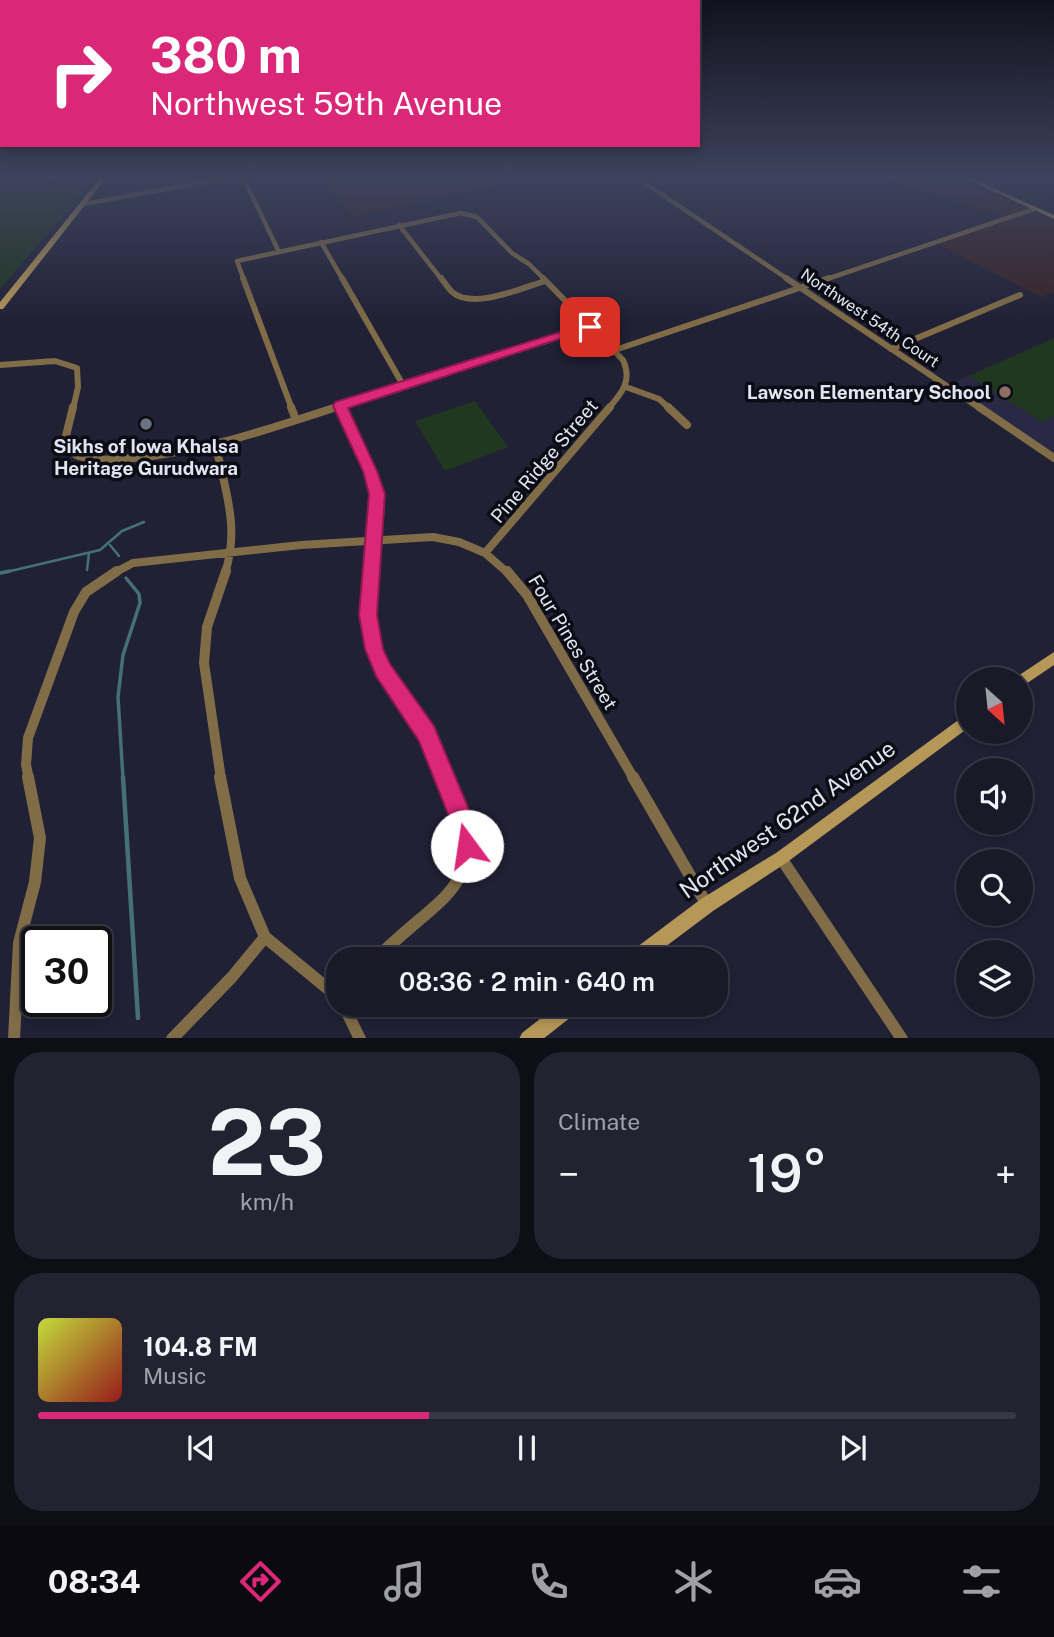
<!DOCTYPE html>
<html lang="en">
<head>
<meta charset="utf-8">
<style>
  body { margin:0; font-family:"Public Sans",sans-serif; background:#222230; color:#f1f3f6; height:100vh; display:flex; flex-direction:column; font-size:26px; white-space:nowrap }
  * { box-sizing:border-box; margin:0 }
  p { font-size:23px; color:#9fa0a8 }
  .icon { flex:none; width:38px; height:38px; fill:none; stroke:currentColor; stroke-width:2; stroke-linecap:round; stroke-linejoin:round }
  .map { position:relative; height:1038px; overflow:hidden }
  .drawer { display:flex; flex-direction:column; gap:14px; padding:14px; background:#0e0e16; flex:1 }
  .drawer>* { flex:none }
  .top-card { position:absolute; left:0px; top:0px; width:700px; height:147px; box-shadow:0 4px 10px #0003,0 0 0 2px #373845; background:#db2777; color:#fff; overflow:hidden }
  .needle { width:46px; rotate:153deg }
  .buttons { position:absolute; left:956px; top:667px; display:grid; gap:14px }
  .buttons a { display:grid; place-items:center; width:77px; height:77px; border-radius:50%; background:#191928; box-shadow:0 4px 10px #0003,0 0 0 2px #373845; font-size:35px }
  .speed { position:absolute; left:21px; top:926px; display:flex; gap:14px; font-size:35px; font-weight:700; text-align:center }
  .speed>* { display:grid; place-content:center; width:91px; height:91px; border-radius:50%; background:#191928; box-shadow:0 4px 10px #0003,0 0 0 2px #373845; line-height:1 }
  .speed .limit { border:4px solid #111; border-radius:10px; background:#fff; color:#111 }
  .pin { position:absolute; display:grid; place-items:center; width:60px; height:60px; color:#fff; margin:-30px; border-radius:14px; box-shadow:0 4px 10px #0006 }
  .me { position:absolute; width:77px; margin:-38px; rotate:346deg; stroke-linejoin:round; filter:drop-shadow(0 0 5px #0008) }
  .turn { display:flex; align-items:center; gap:24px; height:147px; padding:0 35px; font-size:32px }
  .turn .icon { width:91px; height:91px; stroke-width:2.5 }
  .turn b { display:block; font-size:49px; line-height:60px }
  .big { font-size:52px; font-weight:600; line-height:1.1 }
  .drawer .widget { flex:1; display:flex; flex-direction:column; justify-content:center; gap:10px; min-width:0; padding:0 24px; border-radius:28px; background:#222230 }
  .drawer .dial { align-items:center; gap:0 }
  .dial b { font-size:91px; line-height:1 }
  .song { display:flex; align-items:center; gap:21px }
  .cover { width:84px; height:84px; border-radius:10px; background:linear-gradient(135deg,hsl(70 70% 55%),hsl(0 70% 35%)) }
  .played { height:7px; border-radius:4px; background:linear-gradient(90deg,#db2777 40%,#373845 40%) }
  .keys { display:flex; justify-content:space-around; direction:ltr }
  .heat { display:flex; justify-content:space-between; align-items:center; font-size:38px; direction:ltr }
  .drawer .tiles { flex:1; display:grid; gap:14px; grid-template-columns:1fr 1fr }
  .widget:last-child { grid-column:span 2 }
  .trip { position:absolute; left:326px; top:947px; width:402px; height:70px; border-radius:28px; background:#191928; box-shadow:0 4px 10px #0003,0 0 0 2px #373845; font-weight:600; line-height:70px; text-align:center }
  .tabs { display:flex; height:112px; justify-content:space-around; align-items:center; background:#0a0a10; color:#9fa0a8 }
  .tabs .icon { width:49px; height:49px }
  .tabs .on { color:#db2777 }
  .tabs b { font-size:32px; color:#f1f3f6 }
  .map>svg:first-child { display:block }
  .commercial { fill:#382428 }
  .built { fill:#2a2945 }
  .green { fill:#203720 }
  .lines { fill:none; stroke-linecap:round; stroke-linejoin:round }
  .stream-far2 { stroke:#447076; stroke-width:2.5 }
  .stream-far1 { stroke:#447076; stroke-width:3.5 }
  .stream { stroke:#447076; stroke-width:4.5 }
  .street-far4 { stroke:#806d47; stroke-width:4.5 }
  .street-far3 { stroke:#806d47; stroke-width:6 }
  .street-far2 { stroke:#806d47; stroke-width:8 }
  .street-far1 { stroke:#806d47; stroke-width:10 }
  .street { stroke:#806d47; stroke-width:12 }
  .secondary { fill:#b59758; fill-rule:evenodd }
  .route { fill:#db2777; stroke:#8e194d; stroke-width:2 }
  .education-dot { fill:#8d6e63; stroke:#0c0c15; stroke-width:2.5 }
  .worship-dot { fill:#6b7280; stroke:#0c0c15; stroke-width:2.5 }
  .labels { text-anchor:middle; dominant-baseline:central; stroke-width:7; stroke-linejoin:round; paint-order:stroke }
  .far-street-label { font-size:16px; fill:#e3e4f2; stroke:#0c0c15 }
  .poi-label { font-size:19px; font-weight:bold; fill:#e3e4f2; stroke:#0c0c15; text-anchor:end }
  .street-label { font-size:19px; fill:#e3e4f2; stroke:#0c0c15 }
  .near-street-label { font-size:23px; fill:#e3e4f2; stroke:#0c0c15 }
</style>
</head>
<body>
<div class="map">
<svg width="1054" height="1039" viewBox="0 0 1054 1039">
  <rect width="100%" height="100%" fill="#212136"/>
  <!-- commercial -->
  <path class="commercial" d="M 323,177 L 501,177 L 508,183 L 352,217 Z
    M 875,177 L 954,177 L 1054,220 L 1054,292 L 1041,297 L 935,243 L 1007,217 Z"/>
  <!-- built -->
  <path class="built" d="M 1054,338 L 1054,458 L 946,386 Z"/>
  <!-- green -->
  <path class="green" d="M 0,177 L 52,177 L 42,191 L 91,183 L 0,289 Z
    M 1054,338 L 1054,416 L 1042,422 L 969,376 Z
    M 475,401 L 508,447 L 445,471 L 415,421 Z"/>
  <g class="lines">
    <!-- stream-far2 -->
    <path class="stream-far2" d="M 110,545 L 119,556
      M 87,570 L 89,553
      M 2,573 L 100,550 L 122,531 L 144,522"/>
    <!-- stream-far1 -->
    <path class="stream-far1" d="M 0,573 L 10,571
      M 123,779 L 118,697 L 123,655 L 140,603 L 139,594 L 126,578"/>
    <!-- stream -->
    <path class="stream" d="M 123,777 L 138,1018"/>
    <!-- street-far4 -->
    <path class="street-far4" d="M 243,177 L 279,252
      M 636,177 L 789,280
      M 84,204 L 231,177
      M 399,225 L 442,280
      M 321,242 L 343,280
      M 244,280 L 237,261 L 461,213 L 477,217 L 512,253 L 529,264 L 545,280
      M 824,280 L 1034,209"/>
    <!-- street-far3 -->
    <path class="street-far3" d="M 243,278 L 292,409
      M 342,278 L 403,385
      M 441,278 C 444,282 448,288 452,292 C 473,310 522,288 545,281
      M 543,278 L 623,360 C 633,381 621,394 608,409
      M 786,278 L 981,409
      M 891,349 L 1020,295
      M 615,350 L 829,278
      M 0,365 L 55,361 L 77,368 L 78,387 L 73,409
      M 626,387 L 659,399 L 670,409
      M 340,406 L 341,409
      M 332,409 L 590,327"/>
    <!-- street-far2 -->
    <path class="street-far2" d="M 73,407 L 65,440 C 68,447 71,453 79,456 C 95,462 116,459 133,458 C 205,452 268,429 337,407
      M 291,407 L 296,420
      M 341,407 C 352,433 368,457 375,484 C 382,512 376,544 372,573
      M 668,407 L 687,425
      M 979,407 L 1054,458
      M 216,446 C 225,490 240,528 225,573
      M 485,553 L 610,407
      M 114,573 L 133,563 L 301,545 L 433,537 L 459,542 L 485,553 L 508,573"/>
    <!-- street-far1 -->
    <path class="street-far1" d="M 372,571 L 369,616 L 377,658 L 423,728 L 447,779
      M 507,571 L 527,595 L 634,779
      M 29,779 L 26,765 L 28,738 L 74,612 L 86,592 L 117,571
      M 221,779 L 204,663 L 207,627 L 226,571"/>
    <!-- street -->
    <path class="street" d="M 220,777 L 240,878 L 265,937 L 338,997
      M 633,777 L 707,905
      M 781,858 L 902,1039
      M 376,959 C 446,888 494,891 446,777
      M 343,1004 L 360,1039
      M 14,1039 L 19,943 L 35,882 L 40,838 L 28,777
      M 172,1039 L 232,977 L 265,937"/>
    <!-- secondary -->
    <path class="secondary" d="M 101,177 L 107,177 L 3,309 L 0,309 L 0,302 Z
      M 962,177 L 968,177 L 1054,215 L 1054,219 Z
      M 1054,652 L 1054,665 L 1020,688 L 1020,679 L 1015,679 L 1015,678 Z
      M 968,713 L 968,728 L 786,863 L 713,911 L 649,959 L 627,959 L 629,953 L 701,899 L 776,853 Z
      M 559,1004 L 583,1004 L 580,1010 L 543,1039 L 519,1039 L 522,1033 Z"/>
  </g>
  <!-- sky -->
  <linearGradient id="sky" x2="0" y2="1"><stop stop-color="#12121e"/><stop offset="0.55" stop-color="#3d435d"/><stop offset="1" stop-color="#3d435d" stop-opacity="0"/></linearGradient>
  <rect width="1054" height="322" fill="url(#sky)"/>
  <!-- route -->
  <path class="route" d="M 586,324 L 596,327 L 348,408 L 377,471 L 385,494 L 377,615 L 383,649 L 390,664 L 434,726 L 475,824 L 478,846 L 475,854 L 467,857 L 459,854 L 452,824 L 419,741 L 376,676 L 365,649 L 359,615 L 369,494 L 363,471 L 333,406 L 335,402 Z"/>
  <!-- markers -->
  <circle class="education-dot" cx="1005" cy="392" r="7"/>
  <circle class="worship-dot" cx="146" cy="424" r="7"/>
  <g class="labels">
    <!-- far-street labels -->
    <g class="far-street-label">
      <text transform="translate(870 318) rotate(34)">Northwest 54th Court</text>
    </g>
    <!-- poi labels -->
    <g class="poi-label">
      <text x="991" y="392">Lawson Elementary School</text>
      <text x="146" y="446" text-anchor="middle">Sikhs of Iowa Khalsa<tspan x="146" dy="22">Heritage Gurudwara</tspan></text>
    </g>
    <!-- street labels -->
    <g class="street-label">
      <text transform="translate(544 461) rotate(-50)">Pine Ridge Street</text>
      <text transform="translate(573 642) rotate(59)">Four Pines Street</text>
    </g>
    <!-- near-street labels -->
    <g class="near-street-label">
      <text transform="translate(787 819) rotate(-35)">Northwest 62nd Avenue</text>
    </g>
  </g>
</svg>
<div class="buttons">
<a><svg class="needle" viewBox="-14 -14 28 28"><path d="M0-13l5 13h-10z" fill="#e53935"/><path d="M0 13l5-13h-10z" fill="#9fa0a8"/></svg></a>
<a><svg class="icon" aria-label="sound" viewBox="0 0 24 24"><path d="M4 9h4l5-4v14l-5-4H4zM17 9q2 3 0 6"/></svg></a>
<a><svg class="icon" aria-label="search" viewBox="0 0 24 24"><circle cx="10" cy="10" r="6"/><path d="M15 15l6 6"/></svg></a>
<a><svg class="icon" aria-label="layers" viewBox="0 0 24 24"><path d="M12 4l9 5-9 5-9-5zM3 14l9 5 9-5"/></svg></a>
</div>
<div class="speed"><div class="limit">30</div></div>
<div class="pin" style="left:590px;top:327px;background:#d93025"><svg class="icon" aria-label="arrive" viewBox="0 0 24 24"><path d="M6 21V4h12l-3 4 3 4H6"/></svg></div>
<svg class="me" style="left:467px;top:846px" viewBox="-20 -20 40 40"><circle r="19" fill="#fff"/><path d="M0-13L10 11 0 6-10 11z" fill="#db2777"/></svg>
<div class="trip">08:36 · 2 min · 640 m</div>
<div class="top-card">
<div class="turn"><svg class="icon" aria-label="right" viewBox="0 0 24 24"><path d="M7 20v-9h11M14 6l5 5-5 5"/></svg><div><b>380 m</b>Northwest 59th Avenue</div></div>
</div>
</div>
<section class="drawer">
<div class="tiles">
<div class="widget dial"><b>23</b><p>km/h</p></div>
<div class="widget"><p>Climate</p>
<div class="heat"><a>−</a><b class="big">19°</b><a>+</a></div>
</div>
<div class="widget">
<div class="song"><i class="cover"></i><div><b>104.8 FM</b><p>Music</p></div></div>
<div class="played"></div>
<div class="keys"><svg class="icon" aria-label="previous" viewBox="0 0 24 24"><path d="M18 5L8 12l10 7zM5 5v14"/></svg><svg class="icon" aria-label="pause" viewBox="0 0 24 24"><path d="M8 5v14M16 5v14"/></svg><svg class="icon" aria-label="next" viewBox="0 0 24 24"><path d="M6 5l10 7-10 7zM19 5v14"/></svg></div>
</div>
</div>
</section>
<nav class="tabs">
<b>08:34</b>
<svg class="icon on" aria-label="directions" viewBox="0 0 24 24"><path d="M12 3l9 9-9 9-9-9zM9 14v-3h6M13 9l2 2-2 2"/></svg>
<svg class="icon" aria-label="music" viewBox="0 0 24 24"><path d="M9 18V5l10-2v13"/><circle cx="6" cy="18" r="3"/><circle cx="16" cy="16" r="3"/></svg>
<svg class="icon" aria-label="phone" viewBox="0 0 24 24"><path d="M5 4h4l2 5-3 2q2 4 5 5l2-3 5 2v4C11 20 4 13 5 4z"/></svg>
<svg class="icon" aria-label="climate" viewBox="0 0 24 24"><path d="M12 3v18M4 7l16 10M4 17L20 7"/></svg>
<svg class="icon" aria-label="car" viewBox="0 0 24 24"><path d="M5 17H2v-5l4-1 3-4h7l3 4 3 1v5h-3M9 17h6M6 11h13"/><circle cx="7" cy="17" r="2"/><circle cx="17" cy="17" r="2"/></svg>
<svg class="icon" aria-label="filters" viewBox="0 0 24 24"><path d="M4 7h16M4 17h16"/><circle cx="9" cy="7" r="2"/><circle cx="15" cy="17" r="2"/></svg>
</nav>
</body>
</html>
